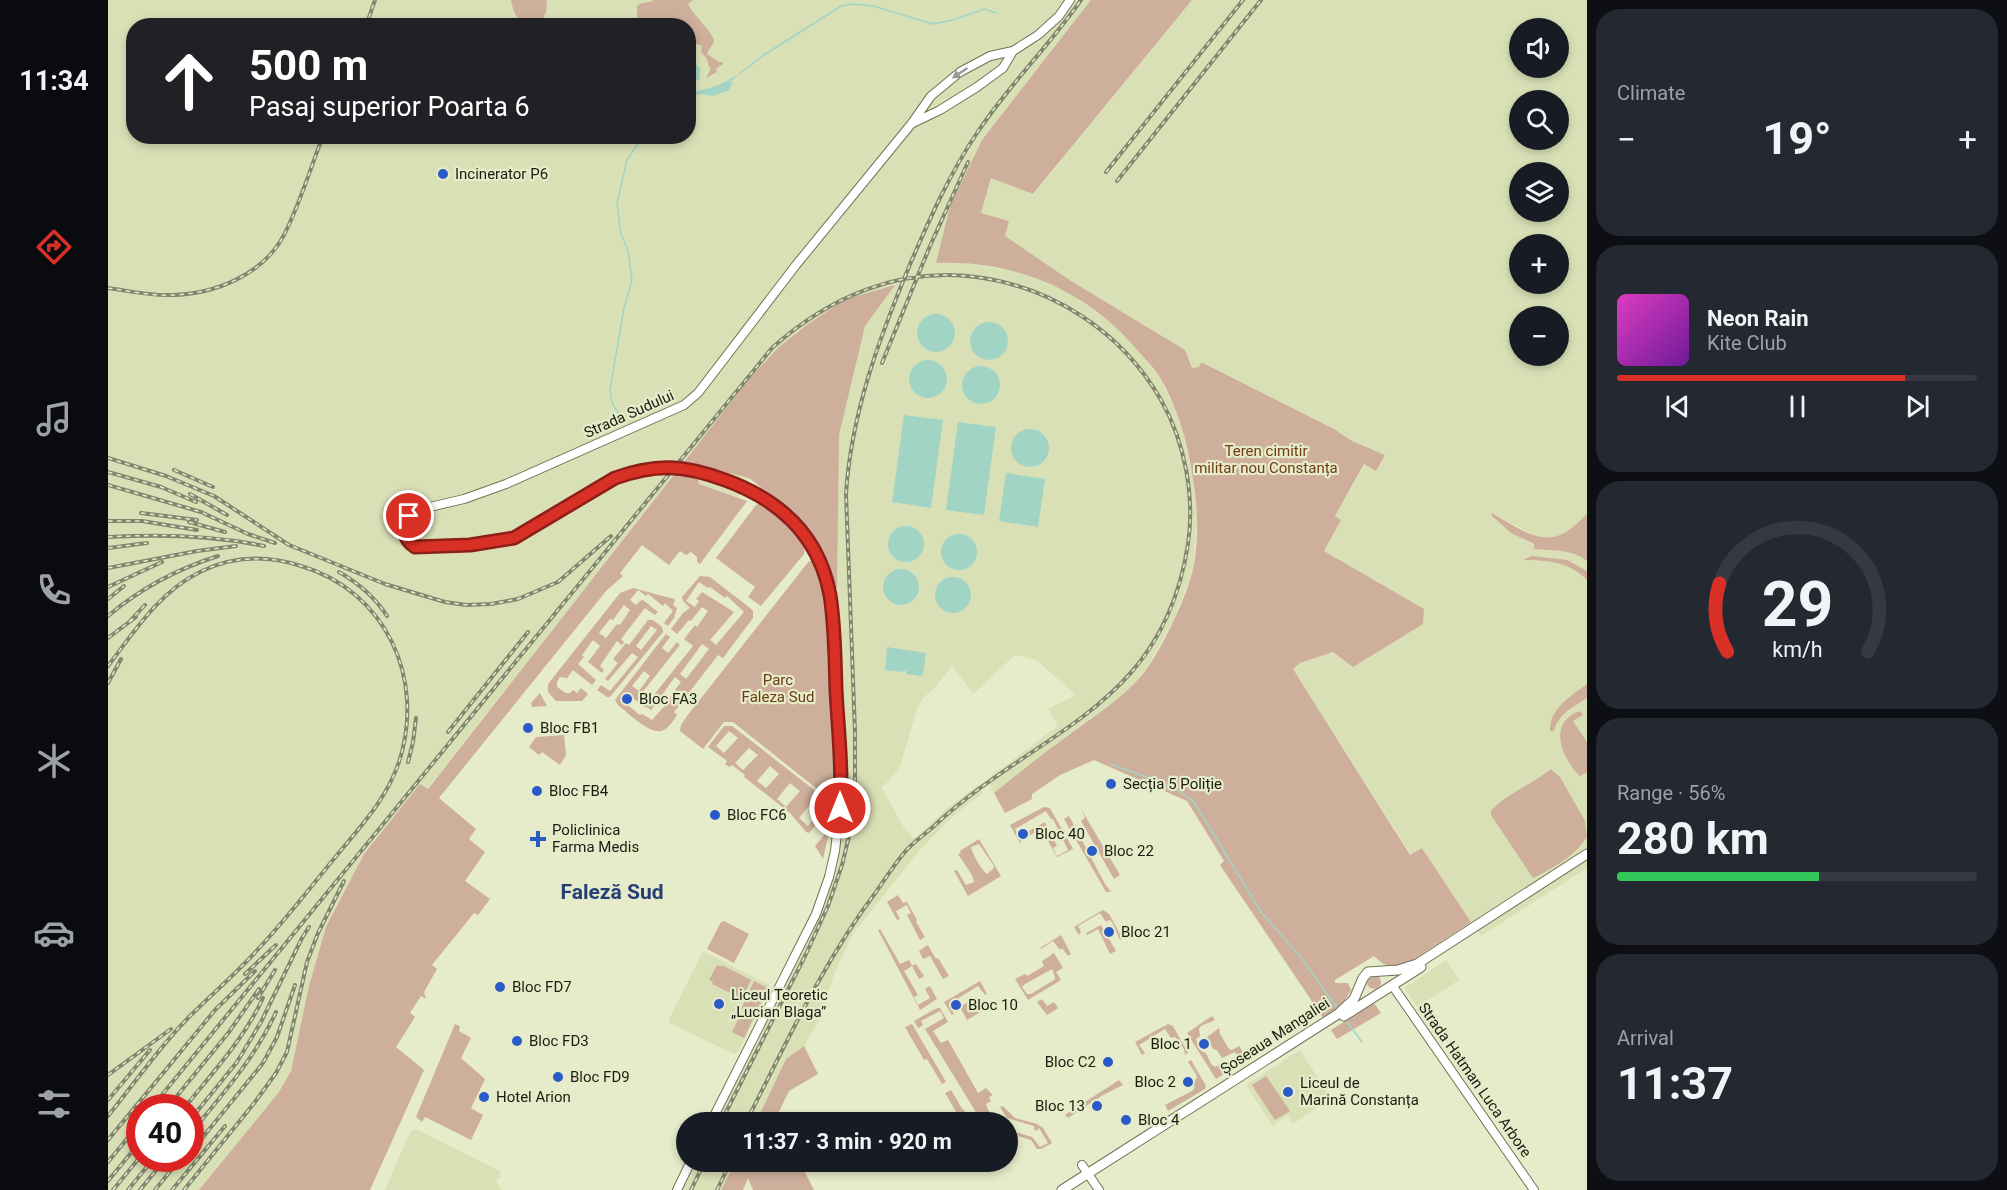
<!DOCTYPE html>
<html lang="en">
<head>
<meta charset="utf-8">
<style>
  body { margin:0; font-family:Roboto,sans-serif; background:#242831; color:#f1f3f6; height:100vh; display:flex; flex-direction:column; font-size:22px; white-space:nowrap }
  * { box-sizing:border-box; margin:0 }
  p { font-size:20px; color:#9ea1a6 }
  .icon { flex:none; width:33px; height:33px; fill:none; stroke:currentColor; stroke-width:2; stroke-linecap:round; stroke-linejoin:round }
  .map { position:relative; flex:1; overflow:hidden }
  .panel { display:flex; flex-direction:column; gap:9px; padding:9px; background:#0d0f14; width:420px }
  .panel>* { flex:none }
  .banner { position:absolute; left:18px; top:18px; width:570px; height:126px; border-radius:24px; box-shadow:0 3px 9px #0003; background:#202124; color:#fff; overflow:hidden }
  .buttons { position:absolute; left:1401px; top:18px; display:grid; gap:12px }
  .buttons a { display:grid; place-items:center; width:60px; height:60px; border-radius:50%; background:#171b24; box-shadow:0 3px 9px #0003; font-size:30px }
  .speed { position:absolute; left:18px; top:1094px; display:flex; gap:12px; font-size:30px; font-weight:700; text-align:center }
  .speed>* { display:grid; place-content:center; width:78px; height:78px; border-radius:50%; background:#171b24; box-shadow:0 3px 9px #0003; line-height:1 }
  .speed .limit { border:9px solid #d22; background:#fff; color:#111 }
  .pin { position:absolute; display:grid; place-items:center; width:51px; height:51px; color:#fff; margin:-26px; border:3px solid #fff; border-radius:50%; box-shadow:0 2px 6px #0007 }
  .me { position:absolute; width:66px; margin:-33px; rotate:0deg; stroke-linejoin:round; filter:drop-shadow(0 0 4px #0008) }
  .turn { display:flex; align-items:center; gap:21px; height:126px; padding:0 24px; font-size:27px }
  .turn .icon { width:78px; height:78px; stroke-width:2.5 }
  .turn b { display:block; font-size:42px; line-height:51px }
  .big { font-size:45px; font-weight:700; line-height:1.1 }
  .panel .card { flex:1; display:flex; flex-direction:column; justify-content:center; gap:9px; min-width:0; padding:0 21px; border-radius:24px; background:#242831 }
  .panel .dial { align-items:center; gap:0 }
  .dial svg { height:156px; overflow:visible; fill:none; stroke:#363941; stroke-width:7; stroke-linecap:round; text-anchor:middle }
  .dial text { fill:#f1f3f6; stroke:none }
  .song { display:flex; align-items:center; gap:18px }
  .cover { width:72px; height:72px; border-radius:9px; background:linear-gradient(135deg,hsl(310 70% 55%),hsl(280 70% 35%)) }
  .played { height:6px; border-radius:3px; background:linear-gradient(90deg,#d93025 80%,#363941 80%) }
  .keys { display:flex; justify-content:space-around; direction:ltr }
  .heat { display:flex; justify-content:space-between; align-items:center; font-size:33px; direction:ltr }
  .charge { height:9px; border-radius:4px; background:linear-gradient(90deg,#34c759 56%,#363941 0) }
  .trip { position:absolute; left:568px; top:1112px; width:342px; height:60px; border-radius:30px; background:#171b24; box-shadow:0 3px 9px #0003; font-weight:700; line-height:60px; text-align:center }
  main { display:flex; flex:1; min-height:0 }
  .tabs { display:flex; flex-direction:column; width:108px; justify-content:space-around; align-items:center; background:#090b0e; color:#9ea1a6 }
  .tabs .icon { width:42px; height:42px }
  .tabs .active { color:#d93025 }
  .tabs b { font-size:27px; color:#f1f3f6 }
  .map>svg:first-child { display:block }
  .built { fill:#dae0b6; fill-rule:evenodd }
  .green { fill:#ceaf9c; fill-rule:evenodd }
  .water { fill:#a1d4c4 }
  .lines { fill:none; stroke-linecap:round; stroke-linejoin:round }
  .stream { stroke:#a1d4c4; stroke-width:1.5 }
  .minor-casing { stroke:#6f7355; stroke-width:10 }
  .major-casing { stroke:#6f7355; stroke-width:11 }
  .minor { stroke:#fff; stroke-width:8 }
  .major { stroke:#fff; stroke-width:9 }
  .rail-casing { stroke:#82866f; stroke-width:4 }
  .rail { stroke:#e6ebc9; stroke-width:1.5; stroke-dasharray:4.5; stroke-linecap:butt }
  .minor-bridge-casing { stroke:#6f7355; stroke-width:10; stroke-linecap:butt }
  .minor-bridge { stroke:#fff; stroke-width:8 }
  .oneway { fill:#989994 }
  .route-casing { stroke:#8d1f18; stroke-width:15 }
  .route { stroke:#d93025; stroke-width:10 }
  .poi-dot { fill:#2b5ac8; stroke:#e6ebc9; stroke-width:2 }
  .labels { text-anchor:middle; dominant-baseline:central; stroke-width:4.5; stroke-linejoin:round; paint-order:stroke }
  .poi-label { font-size:15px; fill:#1b1d11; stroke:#e6ebc9; text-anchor:start }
  .street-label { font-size:15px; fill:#1b1d11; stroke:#e6ebc9 }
  .park-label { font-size:15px; fill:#6f3c16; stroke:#e6ebc9 }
  .district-label { font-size:21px; font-weight:bold; fill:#253f76; stroke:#e6ebc9 }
</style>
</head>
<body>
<main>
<nav class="tabs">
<b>11:34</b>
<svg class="icon active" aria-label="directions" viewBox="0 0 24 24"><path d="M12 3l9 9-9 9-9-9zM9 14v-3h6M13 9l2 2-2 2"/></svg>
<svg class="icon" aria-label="music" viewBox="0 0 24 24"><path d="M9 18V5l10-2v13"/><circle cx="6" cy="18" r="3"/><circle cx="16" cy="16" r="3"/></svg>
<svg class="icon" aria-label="phone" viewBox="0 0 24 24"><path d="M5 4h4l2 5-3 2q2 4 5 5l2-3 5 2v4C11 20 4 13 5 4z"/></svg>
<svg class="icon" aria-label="climate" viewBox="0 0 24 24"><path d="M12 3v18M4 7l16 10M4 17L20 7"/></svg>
<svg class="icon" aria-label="car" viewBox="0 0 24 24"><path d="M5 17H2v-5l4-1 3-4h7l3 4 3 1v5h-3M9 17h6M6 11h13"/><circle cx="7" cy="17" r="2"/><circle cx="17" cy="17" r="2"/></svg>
<svg class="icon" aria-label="filters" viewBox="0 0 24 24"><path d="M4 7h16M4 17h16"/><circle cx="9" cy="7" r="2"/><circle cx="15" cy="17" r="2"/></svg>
</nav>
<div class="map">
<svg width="1479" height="1190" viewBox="0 0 1479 1190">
  <rect width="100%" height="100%" fill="#e6ebc9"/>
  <!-- built -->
  <path class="built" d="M 0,0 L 956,0 L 946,14 L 921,35 L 930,44 L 966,0 L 984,0 L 874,140 L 842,206 L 828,263 L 852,262 L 916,273 L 965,295 L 1013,330 L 1050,375 L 1071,417 L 1081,447 L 1090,509 L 1085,569 L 1067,618 L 1040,666 L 1020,692 L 955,739 L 886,793 L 879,779 L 950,726 L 940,709 L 968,695 L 928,660 L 907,655 L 865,694 L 844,666 L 825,690 L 817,696 L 810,706 L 791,769 L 774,788 L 795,826 L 806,839 L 838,809 L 870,785 L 874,793 L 844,817 L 811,851 L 745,934 L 728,969 L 711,1021 L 696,1046 L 678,1059 L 648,1122 L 607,1122 L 711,915 L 721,891 L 734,833 L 736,820 L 731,627 L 724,589 L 729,588 L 729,473 L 731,435 L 756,328 L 641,478 L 630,498 L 591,484 L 569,472 L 319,789 L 196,1012 L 183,1071 L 171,1092 L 92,1190 L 0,1190 ZM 26,26 L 580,26 L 580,136 L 26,136 ZM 32,1107 L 82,1107 L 82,1158 L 32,1158 Z
    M 1084,0 L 1479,0 L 1479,514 L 1459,531 L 1448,537 L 1436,538 L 1427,536 L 1385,513 L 1403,533 L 1426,545 L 1426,549 L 1459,552 L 1473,556 L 1479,561 L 1479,868 L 1373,936 L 1314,848 L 1303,855 L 1185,669 L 1192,663 L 1225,652 L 1316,609 L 1216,551 L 1233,520 L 1227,516 L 1257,464 L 1268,471 L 1277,455 L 1244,441 L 1226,429 L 1093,362 L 1091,367 L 1083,368 L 897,236 L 901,221 L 873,213 L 883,178 L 926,194 ZM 1412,28 L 1450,28 L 1450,68 L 1412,68 ZM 1412,100 L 1450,100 L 1450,140 L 1412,140 ZM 1412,172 L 1450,172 L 1450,212 L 1412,212 ZM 1412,244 L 1450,244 L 1450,284 L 1412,284 ZM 1412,316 L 1450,316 L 1450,356 L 1412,356 Z
    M 596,952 L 661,985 L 662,988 L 630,1052 L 626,1054 L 562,1023 L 561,1019 L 594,953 Z
    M 1338,960 L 1351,980 L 1309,1007 L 1296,988 Z
    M 1192,1050 L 1223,1098 L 1185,1124 L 1179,1115 L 1165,1126 L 1138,1085 Z
    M 308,1129 L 392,1171 L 393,1177 L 388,1181 L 394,1190 L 277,1190 L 302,1132 Z
    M 587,1161 L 628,1161 L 613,1190 L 572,1190 Z"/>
  <!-- green -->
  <path class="green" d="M 403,0 L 439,0 L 438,13 L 436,16 L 437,25 C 415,26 407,22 403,0 Z
    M 546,0 L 585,0 L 580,4 C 583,12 607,35 606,41 C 605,45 600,50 599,54 L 611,62 L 615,62 L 615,64 L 608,69 L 609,72 L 598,78 L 603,68 L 601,67 L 599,59 L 593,52 L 594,46 L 590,44 L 586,46 L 581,43 L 580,26 L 548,25 L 541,22 L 540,25 L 526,25 L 525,23 L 529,19 L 529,6 C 534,1 540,4 546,0 Z
    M 983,0 L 1084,0 L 925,194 L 883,178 L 873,213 L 901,221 L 897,236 L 963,281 L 1077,350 L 1084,368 L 1091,367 L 1093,362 L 1226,429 L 1244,441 L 1277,455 L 1268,471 L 1256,464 L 1227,516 L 1233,520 L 1216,551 L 1316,609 L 1315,624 L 1245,667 L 1225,652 L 1192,663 L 1185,669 L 1302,855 L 1314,848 L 1363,922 L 1294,967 C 1281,967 1276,966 1266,956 L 1227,980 L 1227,983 L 1240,983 L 1243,990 L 1234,1005 L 1216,1019 L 1112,865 L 1116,861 L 1079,801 L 986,760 L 952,775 L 924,794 L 924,799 L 897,813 L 886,793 C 910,774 933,755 958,737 C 987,715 1019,697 1040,667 C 1056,644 1079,596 1085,569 C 1091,541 1090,506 1085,479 C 1080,442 1070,408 1051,376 C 1046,368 1038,360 1031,352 C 980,290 907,260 828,263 L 842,206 L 874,140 Z
    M 787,285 L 757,326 L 731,435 L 729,588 L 724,589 L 717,563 L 709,546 L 674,504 L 641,478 L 576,462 L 641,379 L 671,347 L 700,324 L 738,299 Z
    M 569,471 L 589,473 L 591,484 L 639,501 L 592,564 L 589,562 L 589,557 L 583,552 L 578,555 L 572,551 L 561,565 L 534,545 L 512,573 L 515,576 L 498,591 L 331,798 L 368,829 L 361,839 L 377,852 L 357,881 L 382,899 L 370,915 L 366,913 L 324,965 L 329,969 L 316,992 L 318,999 L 313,996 L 302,1013 L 307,1017 L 288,1047 L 316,1070 L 262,1190 L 91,1190 L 171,1092 L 183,1071 L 201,986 L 218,927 L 256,854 L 312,784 L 320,789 Z
    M 654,503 C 667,505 701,540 696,554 L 653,606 L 640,597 L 647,587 L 608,558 L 648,505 Z
    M 1384,513 C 1402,523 1428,543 1449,536 C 1460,533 1470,522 1479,514 L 1479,561 C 1464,549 1444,551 1426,549 L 1426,544 L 1403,533 L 1383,515 Z
    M 1424,556 L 1459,560 L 1479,571 L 1479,580 C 1462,562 1439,560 1415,560 Z
    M 701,561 L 706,562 L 713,573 L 718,593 L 728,804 L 625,722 L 616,722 L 595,749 L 572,731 L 573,725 L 579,716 Z
    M 592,576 L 602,577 L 642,608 L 645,611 L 645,618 L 615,658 L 610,655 L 566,712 L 569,715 C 566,720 561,727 556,730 C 544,737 520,713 510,705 L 507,700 L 558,634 L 562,637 L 554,648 L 560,653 L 569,642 L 572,645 L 533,694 L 541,701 L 585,646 L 576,639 L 587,625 L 589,627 L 600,611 L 594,607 L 583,621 L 581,620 L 569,634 L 563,629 L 575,613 L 582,608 L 575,601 L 574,597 ZM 591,582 L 600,588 L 602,587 L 617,598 L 619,596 L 636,612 L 608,645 L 602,640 L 626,612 L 594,592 L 588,599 L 591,601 L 587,607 L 578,601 ZM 594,644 L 601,649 L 578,679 L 572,674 ZM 536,671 L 542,676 L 531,691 L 524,686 ZM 567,677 L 573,682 L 562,697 L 563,699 L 544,720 L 534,714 L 532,715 L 512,699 L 518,693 L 538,708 L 539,707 L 543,710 Z
    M 525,588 L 566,599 L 567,601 L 565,605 L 569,608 L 566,618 L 560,626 L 556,623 L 565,611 L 557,603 L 555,606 L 540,594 L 538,596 L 530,590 L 522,600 L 528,605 L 532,601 L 535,600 L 550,612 L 547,615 L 537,608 L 513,639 L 516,642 L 514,645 L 509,641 L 492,666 L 496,670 L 494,673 L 480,662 L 492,646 L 485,640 L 474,655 L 476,657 L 470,664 L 488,680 L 484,685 L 465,670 L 459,678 L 452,677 L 449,682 L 449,687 L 458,693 L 462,693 L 465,690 L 469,693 L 473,688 L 480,694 L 474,701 L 448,701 L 440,692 L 440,684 L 512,593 ZM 516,605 L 522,610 L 512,625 L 509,624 L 498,638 L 491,633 L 502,619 L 505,620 Z
    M 540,620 L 545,620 L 554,627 L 555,632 L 502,697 L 499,697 L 489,690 L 493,685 L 502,691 L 530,657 L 524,653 L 500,681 L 497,679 L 510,663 L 505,659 L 518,643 L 521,645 ZM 543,626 L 549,630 L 533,650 L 528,646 Z
    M 1479,684 L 1479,698 C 1465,707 1450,714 1446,731 L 1442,731 C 1441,709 1463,696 1479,684 Z
    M 432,693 L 439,706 L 424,707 L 423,703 Z
    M 1472,711 L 1475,715 L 1465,721 L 1479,742 L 1479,772 L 1472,776 C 1453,758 1439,722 1472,711 Z
    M 616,726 L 624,726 L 628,729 L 728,807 L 727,816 L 725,817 L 718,813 L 701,833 L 698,832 L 682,813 L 636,777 L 637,775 L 624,765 L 621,767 L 617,764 L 619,761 L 600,747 ZM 621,731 L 630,738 L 616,753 L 608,746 ZM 641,748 L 650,755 L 635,770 L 627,763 ZM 662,766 L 671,774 L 658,788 L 649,781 ZM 682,783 L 692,791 L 678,807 L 669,799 ZM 705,801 L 714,809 L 700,826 L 691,818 Z
    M 456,735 L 458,755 L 452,765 L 434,752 L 431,755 L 421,747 L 428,737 Z
    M 1443,769 L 1452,777 L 1477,821 L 1479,837 C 1468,855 1444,869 1425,878 L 1383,815 L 1383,811 C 1395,796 1426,783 1443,769 Z
    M 936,807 L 942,808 L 965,849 L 949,857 L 940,841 L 943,839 L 936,827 L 921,836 L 919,832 L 937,822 L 949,846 L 945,848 L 949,856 L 960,850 L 945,819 L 943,819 L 938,811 L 907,829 L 914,841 L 912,843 L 902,825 Z
    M 973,809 L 1012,875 L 1006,879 L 973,821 L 977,818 Z
    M 961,816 L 997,884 L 1003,892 L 998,892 L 956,819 Z
    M 722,828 L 715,859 L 707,846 Z
    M 871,839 L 893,876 L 860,896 L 846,871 L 849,870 L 858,885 L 866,882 L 864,875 L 850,854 L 853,853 L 852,851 ZM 871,844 L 886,866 L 885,869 L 879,874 C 874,871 864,853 863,847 Z
    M 790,895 L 795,903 L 799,902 L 809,920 L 808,922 L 817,937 L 812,940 L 799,915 L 803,913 L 799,905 L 788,911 L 792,919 L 789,920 L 779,902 Z
    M 995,910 L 1001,914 L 1014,938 L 1012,940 L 1004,922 L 1001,920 L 998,922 L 992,913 L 970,926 L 973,932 L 971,935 L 966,927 Z
    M 616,921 L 641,934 L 626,963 L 599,949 L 613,922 Z
    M 993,925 L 1008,951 L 1002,954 L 990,929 L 979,935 L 978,933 Z
    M 772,929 L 792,964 L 801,960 L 804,966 L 808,964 L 816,976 L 811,979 L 804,966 L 796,971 L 810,995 L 806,997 L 810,1005 L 822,998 L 817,989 L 822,986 L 829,999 L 812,1010 L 770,930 Z
    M 953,935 L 963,954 L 960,956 L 954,948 L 952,950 L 945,941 L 933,949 L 932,948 Z
    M 820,945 L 828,959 L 830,958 L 841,976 L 835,979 L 822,956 L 815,959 L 811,951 Z
    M 946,953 L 955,968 L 948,972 L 953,980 L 920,1000 L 907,979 L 917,974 L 919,976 L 936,966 L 934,961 ZM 944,969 L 947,977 L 946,980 L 923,994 L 919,994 L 914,987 L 917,984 Z
    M 609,965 L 613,967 L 614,965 L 643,980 L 634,999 L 604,984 L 605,982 L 601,980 Z
    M1259 982a7 7 0 1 1 14 0a7 7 0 1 1-14 0Z
    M 646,981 L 660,988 L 647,1016 L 633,1009 Z
    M 872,981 L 879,994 L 877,995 L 870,986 L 841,1004 L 846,1014 L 844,1015 L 836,1002 Z
    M 868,997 L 876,1010 L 859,1020 L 852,1007 Z
    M 934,999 L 939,1006 L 946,1002 L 950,1008 L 939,1015 L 929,1002 Z
    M 1266,1003 L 1273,1013 L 1229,1039 L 1223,1030 Z
    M 829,1008 L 832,1008 L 840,1022 L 825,1031 L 833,1043 L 840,1040 L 870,1093 L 878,1088 L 885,1095 L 881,1097 L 883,1101 L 878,1104 L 880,1110 L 889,1122 L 874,1122 L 817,1029 L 836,1018 L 832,1011 L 813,1021 L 815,1025 L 810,1028 L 806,1021 Z
    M 633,1013 L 645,1019 L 636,1038 L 624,1032 Z
    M 1104,1016 L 1107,1020 L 1093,1026 L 1091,1029 L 1092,1036 L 1088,1039 L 1093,1051 L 1098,1053 L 1103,1064 L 1107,1067 L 1111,1065 L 1117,1069 L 1121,1069 L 1132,1060 L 1127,1052 L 1114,1058 L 1109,1050 L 1105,1049 L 1099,1037 L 1111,1028 L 1112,1031 L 1111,1032 L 1121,1049 L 1124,1050 L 1131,1046 L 1140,1059 L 1108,1079 L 1079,1033 Z
    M 347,1024 L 352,1026 L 351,1031 L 363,1038 L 353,1058 L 377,1079 L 363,1108 L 375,1115 L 363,1140 L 317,1117 L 314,1122 L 308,1117 Z
    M 804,1024 L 838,1082 L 834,1084 L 819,1059 L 816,1060 L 797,1027 Z
    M 1060,1024 L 1065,1026 L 1080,1053 L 1077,1055 L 1076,1049 L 1067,1037 L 1063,1038 L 1057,1029 L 1031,1045 L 1037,1053 L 1034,1055 L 1027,1042 Z
    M 696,1046 L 710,1074 L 681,1091 L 668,1118 L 670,1122 L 648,1122 L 678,1059 Z
    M 1083,1060 L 1098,1086 L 1097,1089 L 1060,1111 L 1057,1105 L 1084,1091 L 1087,1088 L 1084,1084 L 1089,1078 L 1088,1074 L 1080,1062 Z
    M 1158,1076 L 1182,1111 L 1167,1120 L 1144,1085 Z
    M 1011,1080 L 1015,1085 L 995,1095 L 960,1118 L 957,1115 Z
    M 843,1090 L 855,1110 L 856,1110 L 863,1122 L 854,1122 L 837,1093 Z
    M 895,1106 L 907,1118 L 929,1124 L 935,1128 L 944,1143 L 933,1149 L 929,1149 L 923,1140 L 900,1133 L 900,1130 L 924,1137 L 932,1147 L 940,1143 L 931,1128 L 929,1131 L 926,1129 L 926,1126 L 899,1118 L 892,1107 Z
    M 628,1161 L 691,1161 L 706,1190 L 645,1190 L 640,1178 L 635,1190 L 613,1190 Z"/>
  <!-- water -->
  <path class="water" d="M 581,62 L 587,63 L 592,69 L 591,80 L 581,83 Z
    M 631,74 L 621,83 L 625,82 L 621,90 L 605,96 L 593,94 L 581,96 L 581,93 C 599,89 615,85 631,74 Z
    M809 333a19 19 0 1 1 38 0a19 19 0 1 1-38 0Z
    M862 341a19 19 0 1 1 38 0a19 19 0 1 1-38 0Z
    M801 379a19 19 0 1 1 38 0a19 19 0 1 1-38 0Z
    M854 385a19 19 0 1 1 38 0a19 19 0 1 1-38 0Z
    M 796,415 L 835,420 L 823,508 L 784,502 Z
    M 850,422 L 888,427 L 876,515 L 838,510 Z
    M903 448a19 19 0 1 1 38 0a19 19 0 1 1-38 0Z
    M 898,473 L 937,479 L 930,527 L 891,521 Z
    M780 544a18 18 0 1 1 36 0a18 18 0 1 1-36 0Z
    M833 552a18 18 0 1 1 36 0a18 18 0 1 1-36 0Z
    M775 587a18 18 0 1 1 36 0a18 18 0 1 1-36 0Z
    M827 595a18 18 0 1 1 36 0a18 18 0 1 1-36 0Z
    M 779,647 L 818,653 L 815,674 L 813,676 L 798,674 L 798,671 L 795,671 L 794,672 L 777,670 Z"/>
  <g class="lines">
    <!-- stream -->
    <path class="stream" d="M 631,74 L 656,55 L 733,6 L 745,4 L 765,6 L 825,24 L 845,20 L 876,9 L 888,13
      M 513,417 L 504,403 L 502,390 L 516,308 L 524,280 L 520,250 L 513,234 L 509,203 L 519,160 L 535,136
      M 1003,764 C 1025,773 1070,786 1086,802 L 1153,912 L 1192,956 L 1229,1008
      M 1239,1022 L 1254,1042"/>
    <!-- minor casing -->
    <g class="minor-casing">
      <path id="minor" d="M 805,123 L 832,110 L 869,87 L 895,68 L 905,51
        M 589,470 C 614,479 642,487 665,502 C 703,528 719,574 725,617 L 733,798 L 727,851 L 721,877 L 708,914 L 603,1122
        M 507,478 L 406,538 L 362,545 L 307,547 C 296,540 294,530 299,518 L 309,510 L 356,499 L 398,484 L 576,405 L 590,393 L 688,265 L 804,123 L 823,96 L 852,72 L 882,56 L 905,51 L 930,35 L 951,16 L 962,0
        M 1284,985 L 1426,1190
        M 974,1165 L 991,1190
        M 569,1190 L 583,1161"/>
    </g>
    <!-- major casing -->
    <g class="major-casing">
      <path id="major" d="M 1236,1016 L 1313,967
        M 954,1190 L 1230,1014 L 1246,999 L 1255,978 L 1260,972 L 1290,970 L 1309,964 L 1479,854"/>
    </g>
    <!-- minor -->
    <use href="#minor" class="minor"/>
    <!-- major -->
    <use href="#major" class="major"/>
    <!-- rail casing -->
    <g class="rail-casing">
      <path id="rail" d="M 258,26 L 267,0
        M 998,172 L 1135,0
        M 1009,181 L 1153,0
        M 0,288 C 21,291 43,296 64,295 C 107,294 155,275 176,235 C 192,204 202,169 215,136
        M 774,363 L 822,246 L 860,162
        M 0,458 L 58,476 L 106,496 L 181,545 L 277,584 L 337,602 L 358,605 L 383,604 L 410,599 L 450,582 L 503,536
        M 66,470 L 105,487
        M 0,472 L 53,487 L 88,502
        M 0,485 L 93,512 L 140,534 L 167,543
        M 82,494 L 119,515
        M 33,513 L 89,520
        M 0,521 L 34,521 L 89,530
        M 81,522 L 117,532
        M 0,537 C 53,534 104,535 156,546
        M 0,548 L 39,543
        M 0,568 L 89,551 L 128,546
        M 231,572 C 250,583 267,597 279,616
        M 0,587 L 54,562
        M 0,599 L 16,586
        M 0,616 C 33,588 69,569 110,556
        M 21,622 L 37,605
        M 0,638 L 28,617
        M 0,666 C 26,632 51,592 92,572 C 124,556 159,555 193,566 C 278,591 318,679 291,762 C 278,801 250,829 225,860 C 201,889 178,919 152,947 C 130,972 105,993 81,1017 C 51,1047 27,1083 0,1116
        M 0,683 L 13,659
        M 340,732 L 420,632
        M 300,762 L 305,742 L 308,718
        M 137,974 L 168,945
        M 150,998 L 167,970
        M 0,1075 L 63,1029
        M 0,1100 L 42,1050
        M 44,1107 L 664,348 C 721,297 790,267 868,277 C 945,287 1014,332 1053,400 C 1077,442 1087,497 1080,544 C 1055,709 930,729 826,826 C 816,835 804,843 796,853 C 786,865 777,879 768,892 C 715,962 678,1044 638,1122
        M 60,1107 L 121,1032 L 151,989
        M 77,1107 C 105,1072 136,1039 155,998
        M 82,1120 L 129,1062 L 153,1022 L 194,938 L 201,927
        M 613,1122 L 698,954 L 720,906 L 734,865 L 742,832 L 747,788 L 747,732 L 738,494 C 743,413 772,336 803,262 C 822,218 842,173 869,133 C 900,86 941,46 973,0
        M 82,1134 C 114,1095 147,1058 168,1012
        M 0,1140 L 107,1010 L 147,971
        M 82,1153 L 155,1063 L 169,1037 L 187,985
        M 0,1162 L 32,1123
        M 0,1181 L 32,1142
        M 5,1190 L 32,1157
        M 20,1190 L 46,1158
        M 32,1190 L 58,1158
        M 47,1190 L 73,1158
        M 64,1190 L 117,1126
        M 76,1190 L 147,1102 L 168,1073 L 179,1052 L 199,962 L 210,933 L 236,881
        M 583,1190 L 597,1161
        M 609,1190 L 623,1161"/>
    </g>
    <!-- rail -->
    <use href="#rail" class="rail"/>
    <!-- minor-bridge casing -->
    <g class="minor-bridge-casing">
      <path id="minor-bridge" d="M 507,478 C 534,468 560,466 589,470"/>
    </g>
    <!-- minor-bridge -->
    <use href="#minor-bridge" class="minor-bridge"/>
  </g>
  <!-- one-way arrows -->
  <defs><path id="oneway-solid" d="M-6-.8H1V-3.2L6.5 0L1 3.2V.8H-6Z" transform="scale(1.5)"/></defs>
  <use class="oneway" href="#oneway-solid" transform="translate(852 73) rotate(146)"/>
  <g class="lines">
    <!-- route casing -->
    <g class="route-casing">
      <path id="route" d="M 301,516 C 294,528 295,539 307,547 L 362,545 L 406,538 L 507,478 C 549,463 576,465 617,480 C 672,500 711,535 722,595 C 727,626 727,659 728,690 C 730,729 735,770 732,808"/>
    </g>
    <!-- route -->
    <use href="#route" class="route"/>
  </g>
  <!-- markers -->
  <g class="poi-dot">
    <circle cx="335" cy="174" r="6"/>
    <circle cx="519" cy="699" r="6"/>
    <circle cx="420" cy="728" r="6"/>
    <circle cx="1003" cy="784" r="6"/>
    <circle cx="429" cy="791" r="6"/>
    <circle cx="607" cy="815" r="6"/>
    <circle cx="915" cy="834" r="6"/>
    <path d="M427 830h6v6h6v6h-6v6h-6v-6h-6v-6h6z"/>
    <circle cx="984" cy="851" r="6"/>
    <circle cx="1001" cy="932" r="6"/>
    <circle cx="392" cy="987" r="6"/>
    <circle cx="611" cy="1004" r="6"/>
    <circle cx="848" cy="1005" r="6"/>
    <circle cx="409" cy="1041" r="6"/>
    <circle cx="1096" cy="1044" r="6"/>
    <circle cx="1000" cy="1062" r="6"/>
    <circle cx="450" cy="1077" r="6"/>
    <circle cx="1080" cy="1082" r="6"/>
    <circle cx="1180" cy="1092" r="6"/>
    <circle cx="376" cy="1097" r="6"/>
    <circle cx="989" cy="1106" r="6"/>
    <circle cx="1018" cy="1120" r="6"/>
  </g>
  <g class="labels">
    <!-- poi labels -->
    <g class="poi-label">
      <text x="347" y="174">Incinerator P6</text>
      <text x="531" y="699">Bloc FA3</text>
      <text x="432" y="728">Bloc FB1</text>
      <text x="1015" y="784">Secția 5 Poliție</text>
      <text x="441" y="791">Bloc FB4</text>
      <text x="619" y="815">Bloc FC6</text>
      <text x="444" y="830">Policlinica<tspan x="444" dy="17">Farma Medis</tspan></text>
      <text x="927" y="834">Bloc 40</text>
      <text x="996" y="851">Bloc 22</text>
      <text x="1013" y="932">Bloc 21</text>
      <text x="404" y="987">Bloc FD7</text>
      <text x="623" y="995">Liceul Teoretic<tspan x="623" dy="17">„Lucian Blaga”</tspan></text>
      <text x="860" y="1005">Bloc 10</text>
      <text x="421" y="1041">Bloc FD3</text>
      <text x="1084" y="1044" text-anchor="end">Bloc 1</text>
      <text x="988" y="1062" text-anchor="end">Bloc C2</text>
      <text x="462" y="1077">Bloc FD9</text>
      <text x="1068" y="1082" text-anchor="end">Bloc 2</text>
      <text x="1192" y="1083">Liceul de<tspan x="1192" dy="17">Marină Constanța</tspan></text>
      <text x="388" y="1097">Hotel Arion</text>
      <text x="977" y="1106" text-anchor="end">Bloc 13</text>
      <text x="1030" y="1120">Bloc 4</text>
    </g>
    <!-- street labels -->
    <g class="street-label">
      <text transform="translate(521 414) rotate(-24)">Strada Sudului</text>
      <text transform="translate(1167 1036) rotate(-33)">Șoseaua Mangaliei</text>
      <text transform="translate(1367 1080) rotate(55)">Strada Hatman Luca Arbore</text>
    </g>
    <!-- park labels -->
    <g class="park-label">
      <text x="1158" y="451">Teren cimitir<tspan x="1158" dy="17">militar nou Constanța</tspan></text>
      <text x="670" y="680">Parc<tspan x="670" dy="17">Faleza Sud</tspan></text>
    </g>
    <!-- district labels -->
    <g class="district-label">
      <text x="504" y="892">Faleză Sud</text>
    </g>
  </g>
</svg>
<div class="buttons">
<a><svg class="icon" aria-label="sound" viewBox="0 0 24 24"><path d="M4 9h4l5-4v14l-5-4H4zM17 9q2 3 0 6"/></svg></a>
<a><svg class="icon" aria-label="search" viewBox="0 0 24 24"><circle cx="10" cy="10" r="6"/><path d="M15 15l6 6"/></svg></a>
<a><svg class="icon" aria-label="layers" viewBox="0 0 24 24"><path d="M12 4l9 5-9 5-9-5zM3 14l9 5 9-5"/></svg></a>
<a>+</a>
<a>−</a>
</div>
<div class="speed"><div class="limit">40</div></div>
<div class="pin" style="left:301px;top:516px;background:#d93025"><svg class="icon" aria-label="arrive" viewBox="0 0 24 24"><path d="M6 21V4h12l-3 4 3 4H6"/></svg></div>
<svg class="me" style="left:732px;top:808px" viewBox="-20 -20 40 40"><circle r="17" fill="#d93025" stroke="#fff" stroke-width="3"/><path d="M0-11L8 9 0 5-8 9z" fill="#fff"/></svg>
<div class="trip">11:37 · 3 min · 920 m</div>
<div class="banner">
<div class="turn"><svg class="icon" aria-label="ahead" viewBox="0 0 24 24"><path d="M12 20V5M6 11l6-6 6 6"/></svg><div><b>500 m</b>Pasaj superior Poarta 6</div></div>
</div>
</div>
<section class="panel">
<div class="card"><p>Climate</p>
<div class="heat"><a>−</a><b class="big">19°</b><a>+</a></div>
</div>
<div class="card">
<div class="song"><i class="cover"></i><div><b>Neon Rain</b><p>Kite Club</p></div></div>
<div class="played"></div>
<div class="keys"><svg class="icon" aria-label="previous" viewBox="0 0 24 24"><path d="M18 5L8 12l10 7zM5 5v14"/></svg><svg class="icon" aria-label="pause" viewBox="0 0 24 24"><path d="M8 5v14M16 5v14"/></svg><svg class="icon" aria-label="next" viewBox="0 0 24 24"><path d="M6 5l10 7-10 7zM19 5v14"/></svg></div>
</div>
<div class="card dial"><svg viewBox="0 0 100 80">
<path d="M14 69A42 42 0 1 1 86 69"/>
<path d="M14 69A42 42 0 0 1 10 34" stroke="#d93025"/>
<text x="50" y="56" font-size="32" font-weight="700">29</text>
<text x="50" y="72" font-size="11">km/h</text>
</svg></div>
<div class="card"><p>Range · 56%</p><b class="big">280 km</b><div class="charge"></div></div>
<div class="card"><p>Arrival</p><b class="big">11:37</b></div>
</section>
</main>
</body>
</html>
